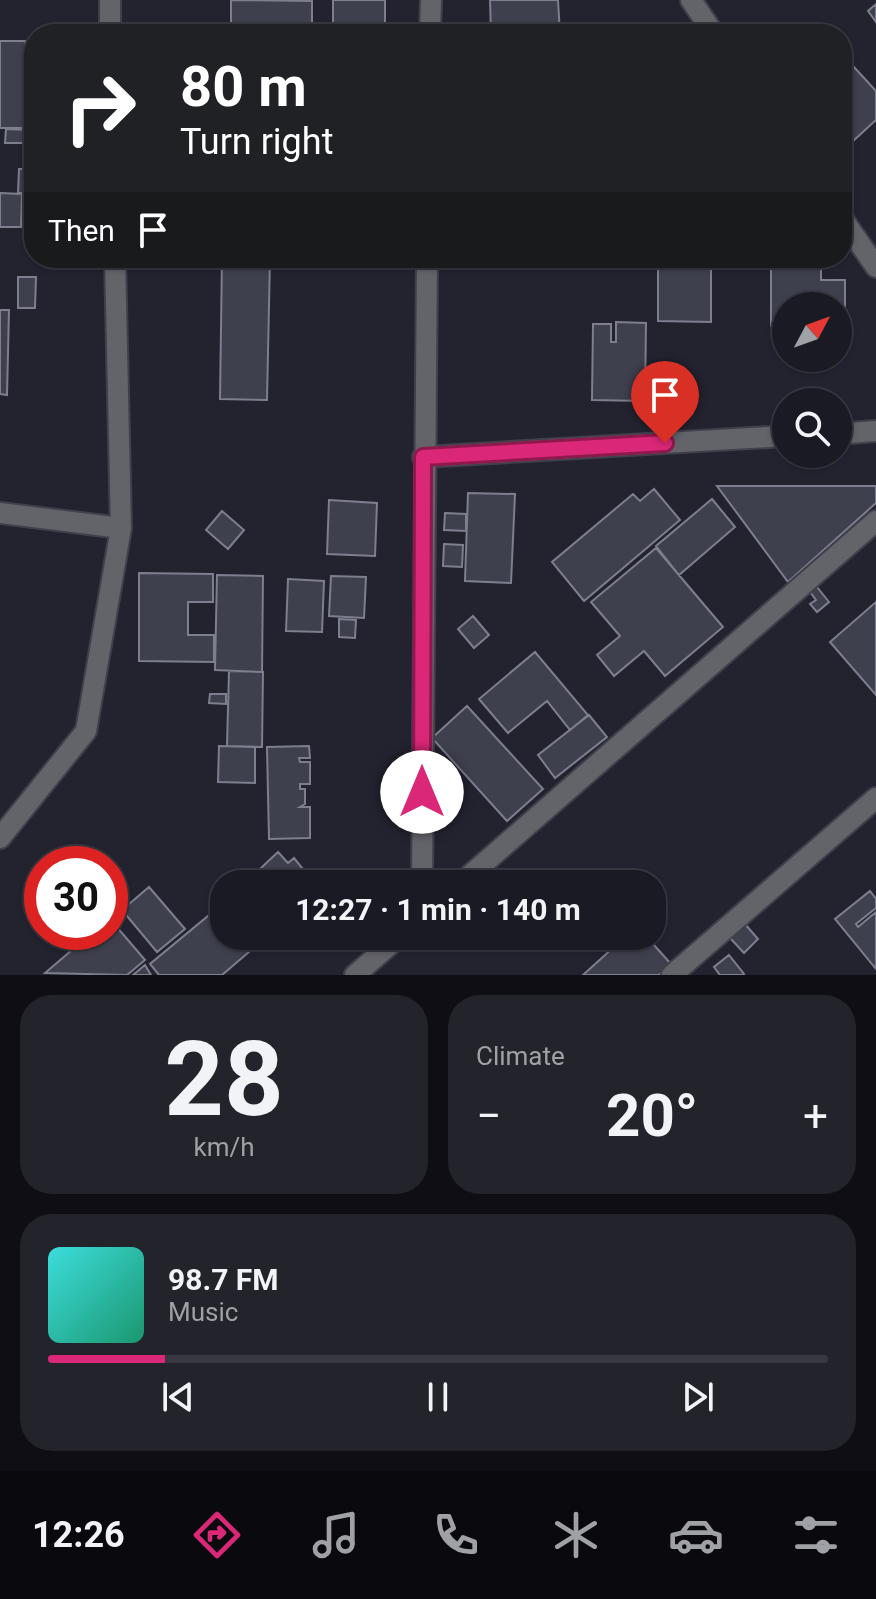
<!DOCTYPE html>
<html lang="en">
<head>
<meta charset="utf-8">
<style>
  body { margin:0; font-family:Roboto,sans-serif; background:#23232c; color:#f1f3f6; height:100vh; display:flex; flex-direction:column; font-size:30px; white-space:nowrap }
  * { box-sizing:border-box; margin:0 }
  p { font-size:26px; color:#9fa1a6 }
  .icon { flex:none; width:44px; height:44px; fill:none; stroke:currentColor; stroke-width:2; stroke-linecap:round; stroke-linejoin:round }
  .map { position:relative; height:975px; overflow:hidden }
  .drawer { display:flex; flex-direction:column; gap:20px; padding:20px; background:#0e0e14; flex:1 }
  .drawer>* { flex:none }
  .hud { position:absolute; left:24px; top:24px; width:828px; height:244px; border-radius:32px; box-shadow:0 2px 6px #0004,0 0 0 2px #383841; background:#202124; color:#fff; overflow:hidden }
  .needle { width:52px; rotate:49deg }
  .tools { position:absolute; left:772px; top:292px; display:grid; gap:16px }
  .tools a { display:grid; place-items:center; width:80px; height:80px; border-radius:50%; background:#1a1a24; box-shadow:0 2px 6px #0004,0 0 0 2px #383841; font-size:40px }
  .speed { position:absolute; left:24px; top:846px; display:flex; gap:16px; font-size:40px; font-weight:700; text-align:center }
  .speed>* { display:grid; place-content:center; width:104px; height:104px; border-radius:50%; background:#1a1a24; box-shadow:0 2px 6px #0004,0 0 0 2px #383841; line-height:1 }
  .speed .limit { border:12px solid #d22; background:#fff; color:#111 }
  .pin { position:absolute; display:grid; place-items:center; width:68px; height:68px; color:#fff; margin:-82px -34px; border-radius:50% 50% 50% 0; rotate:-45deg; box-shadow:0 0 8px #0007 }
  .pin .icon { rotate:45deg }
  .me { position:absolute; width:88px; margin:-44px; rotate:0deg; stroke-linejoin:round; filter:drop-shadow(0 0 6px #0008) }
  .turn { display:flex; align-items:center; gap:28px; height:168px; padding:0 24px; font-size:36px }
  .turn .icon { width:104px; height:104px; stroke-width:2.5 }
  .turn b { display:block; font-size:56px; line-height:68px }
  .then { display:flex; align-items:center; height:76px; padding:0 24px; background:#0003; gap:16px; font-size:30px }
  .big { font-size:60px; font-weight:700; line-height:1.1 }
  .drawer .widget { flex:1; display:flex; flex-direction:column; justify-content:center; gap:12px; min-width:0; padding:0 28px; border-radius:32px; background:#23232c }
  .drawer .dial { align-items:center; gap:0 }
  .dial b { font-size:104px; line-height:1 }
  .song { display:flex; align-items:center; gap:24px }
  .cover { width:96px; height:96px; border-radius:12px; background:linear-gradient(135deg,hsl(180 70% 55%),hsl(160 70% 35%)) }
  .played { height:8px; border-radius:4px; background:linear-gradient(90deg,#db2777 15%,#383841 15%) }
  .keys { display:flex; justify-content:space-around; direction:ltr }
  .heat { display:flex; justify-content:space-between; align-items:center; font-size:44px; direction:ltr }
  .drawer .tiles { flex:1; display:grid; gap:20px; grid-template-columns:1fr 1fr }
  .widget:last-child { grid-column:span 2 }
  .trip { position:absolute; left:210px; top:870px; width:456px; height:80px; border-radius:32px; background:#1a1a24; box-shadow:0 2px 6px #0004,0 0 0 2px #383841; font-weight:700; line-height:80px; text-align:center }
  .menu { display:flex; height:128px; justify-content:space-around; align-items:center; background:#0a0a0e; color:#9fa1a6 }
  .menu .icon { width:56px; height:56px }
  .menu .selected { color:#db2777 }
  .menu b { font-size:36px; color:#f1f3f6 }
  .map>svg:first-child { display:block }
  .building { fill:#3f404d; stroke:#7d7e8e; stroke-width:2 }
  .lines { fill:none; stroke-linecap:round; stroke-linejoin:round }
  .minor-casing { stroke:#40404c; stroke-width:24 }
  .minor { stroke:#63636a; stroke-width:20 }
  .route-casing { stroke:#8e194d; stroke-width:20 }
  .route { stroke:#db2777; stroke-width:14 }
</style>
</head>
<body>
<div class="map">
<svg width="876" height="975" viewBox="0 0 876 975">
  <rect width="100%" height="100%" fill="#232330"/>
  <!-- building -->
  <path class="building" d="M 231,0 L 312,1 L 312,34 L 231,33 Z
    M 333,0 L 385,0 L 385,24 L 333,23 Z
    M 490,0 L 558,0 L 560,34 L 491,34 Z
    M 876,4 L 876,22 L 868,11 Z
    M 0,41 L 25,41 L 27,128 L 0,128 Z
    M 842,54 L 876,91 L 876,120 L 852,142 L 842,131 Z
    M 28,111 L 34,111 L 34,143 L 5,143 L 6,129 L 27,130 Z
    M 19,169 L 34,169 L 34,193 L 18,193 Z
    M 0,193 L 22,194 L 21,227 L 0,227 Z
    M 222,258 L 270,258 L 267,400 L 220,399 Z
    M 459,258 L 485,258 L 485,269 L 459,268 Z
    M 658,258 L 711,258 L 711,322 L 658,321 Z
    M 771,258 L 821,258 L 821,280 L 845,280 L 845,326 L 838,326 L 838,306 L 786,306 L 786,326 L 771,326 Z
    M 18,277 L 36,277 L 35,308 L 18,308 Z
    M 0,310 L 9,310 L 7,395 L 0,394 Z
    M 616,322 L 646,323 L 645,401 L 592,400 L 593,324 L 611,324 L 611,342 L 616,342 Z
    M 717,486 L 876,486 L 876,503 L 788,582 Z
    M 654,489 L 680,520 L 584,601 L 552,562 L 633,494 L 640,501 Z
    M 468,493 L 515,494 L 511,583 L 465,581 Z
    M 712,499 L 735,527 L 679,575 L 656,546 Z
    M 329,500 L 377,503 L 375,556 L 327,554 Z
    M 222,511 L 244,530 L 228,549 L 206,530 Z
    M 445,513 L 466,514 L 466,531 L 444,530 Z
    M 444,544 L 463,545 L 462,567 L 443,566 Z
    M 656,548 L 723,627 L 665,676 L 644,651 L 614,676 L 597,655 L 620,636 L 591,602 Z
    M 139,573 L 213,574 L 213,602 L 188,602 L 188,635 L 214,635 L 214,662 L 139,661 Z
    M 217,575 L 263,576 L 262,672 L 215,670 Z
    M 331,576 L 366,577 L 364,618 L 329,616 Z
    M 288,579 L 324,581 L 322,632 L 286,631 Z
    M 817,587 L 829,602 L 817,612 L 810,604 L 816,600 L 810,592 Z
    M 876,602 L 876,695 L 830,642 Z
    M 473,616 L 489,635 L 474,648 L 458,629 Z
    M 339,619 L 356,620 L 355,638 L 339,637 Z
    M 535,652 L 588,715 L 570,730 L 547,701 L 508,733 L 479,699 Z
    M 229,671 L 263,672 L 262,747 L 227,746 Z
    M 210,694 L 226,694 L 226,704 L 209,703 Z
    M 467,706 L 543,789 L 507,821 L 432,738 Z
    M 589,715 L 607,737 L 555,778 L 538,755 Z
    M 219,746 L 255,747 L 255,783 L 218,782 Z
    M 309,746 L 310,758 L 299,758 L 300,762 L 310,762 L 310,784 L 300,784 L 300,789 L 305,789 L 305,804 L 300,807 L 310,807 L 310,838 L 269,839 L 267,747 Z
    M 278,852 L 288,863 L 294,858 L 307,874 L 301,879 L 305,884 L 244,884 Z
    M 149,887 L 185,929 L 157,952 L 122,910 Z
    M 870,891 L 876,899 L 876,908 L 856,924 L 858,927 L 876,912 L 876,969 L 835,919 Z
    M 214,911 L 224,923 L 224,936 L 235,936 L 249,952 L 222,975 L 159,975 L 150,964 Z
    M 110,919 L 145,960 L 127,975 L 45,973 L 93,932 L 110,932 Z
    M 745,924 L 758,939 L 744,953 L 730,938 Z
    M 626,936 L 646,936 L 671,964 L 659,975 L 583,975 Z
    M 729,955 L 744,974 L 742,975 L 720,975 L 714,967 Z
    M 145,965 L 151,975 L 133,975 Z"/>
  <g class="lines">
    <!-- minor casing -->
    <g class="minor-casing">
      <path id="minor" d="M 110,0 L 110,34
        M 691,0 L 714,34
        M 430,34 L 431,0
        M 842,218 L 876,267
        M 838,434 L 876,431
        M 423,457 L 786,436
        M 0,513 L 121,528
        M 0,838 L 86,731 L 121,528 L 115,258
        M 422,884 L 427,258
        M 460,884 L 876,521
        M 355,975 L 400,936
        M 672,975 L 876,798"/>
    </g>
    <!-- minor -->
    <use href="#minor" class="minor"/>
  </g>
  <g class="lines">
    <!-- route casing -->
    <g class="route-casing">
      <path id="route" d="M 422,792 L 423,457 L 665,443"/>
    </g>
    <!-- route -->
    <use href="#route" class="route"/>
  </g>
</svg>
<div class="tools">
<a><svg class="needle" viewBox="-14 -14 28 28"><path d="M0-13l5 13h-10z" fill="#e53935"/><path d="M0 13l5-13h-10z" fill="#9fa1a6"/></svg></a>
<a><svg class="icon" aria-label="search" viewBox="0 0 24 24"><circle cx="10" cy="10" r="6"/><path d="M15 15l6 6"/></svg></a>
</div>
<div class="speed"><div class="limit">30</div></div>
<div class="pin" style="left:665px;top:443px;background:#d93025"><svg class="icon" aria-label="arrive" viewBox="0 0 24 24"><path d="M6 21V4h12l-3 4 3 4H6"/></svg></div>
<svg class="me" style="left:422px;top:792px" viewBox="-20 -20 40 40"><circle r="19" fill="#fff"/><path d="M0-13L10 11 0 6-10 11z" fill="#db2777"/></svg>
<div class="trip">12:27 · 1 min · 140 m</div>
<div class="hud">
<div class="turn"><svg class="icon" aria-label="right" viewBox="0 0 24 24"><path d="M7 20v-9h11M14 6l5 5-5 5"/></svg><div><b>80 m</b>Turn right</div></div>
<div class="then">Then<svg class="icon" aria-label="arrive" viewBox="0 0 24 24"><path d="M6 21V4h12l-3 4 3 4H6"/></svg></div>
</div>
</div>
<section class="drawer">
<div class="tiles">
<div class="widget dial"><b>28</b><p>km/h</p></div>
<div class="widget"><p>Climate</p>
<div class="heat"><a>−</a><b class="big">20°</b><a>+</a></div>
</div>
<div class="widget">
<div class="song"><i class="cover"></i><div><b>98.7 FM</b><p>Music</p></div></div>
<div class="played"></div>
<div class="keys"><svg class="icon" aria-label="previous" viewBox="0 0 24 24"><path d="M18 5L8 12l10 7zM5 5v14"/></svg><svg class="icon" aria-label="pause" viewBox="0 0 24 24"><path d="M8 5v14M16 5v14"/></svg><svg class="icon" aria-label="next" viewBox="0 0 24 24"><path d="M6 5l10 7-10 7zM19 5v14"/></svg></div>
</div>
</div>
</section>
<nav class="menu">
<b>12:26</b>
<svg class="icon selected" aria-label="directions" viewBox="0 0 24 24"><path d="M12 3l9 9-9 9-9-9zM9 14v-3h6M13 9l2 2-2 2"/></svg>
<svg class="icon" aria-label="music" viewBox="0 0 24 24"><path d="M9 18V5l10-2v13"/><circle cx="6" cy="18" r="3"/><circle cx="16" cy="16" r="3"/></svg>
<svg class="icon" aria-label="phone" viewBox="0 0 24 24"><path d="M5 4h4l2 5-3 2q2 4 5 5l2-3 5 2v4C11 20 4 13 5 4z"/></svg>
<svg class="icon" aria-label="climate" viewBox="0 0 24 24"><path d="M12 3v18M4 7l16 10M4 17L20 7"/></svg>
<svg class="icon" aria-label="car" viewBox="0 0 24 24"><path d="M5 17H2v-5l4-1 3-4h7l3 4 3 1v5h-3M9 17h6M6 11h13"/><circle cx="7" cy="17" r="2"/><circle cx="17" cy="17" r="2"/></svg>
<svg class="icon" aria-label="filters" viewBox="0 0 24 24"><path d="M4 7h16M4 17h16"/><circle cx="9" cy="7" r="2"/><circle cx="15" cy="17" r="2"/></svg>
</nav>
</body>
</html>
